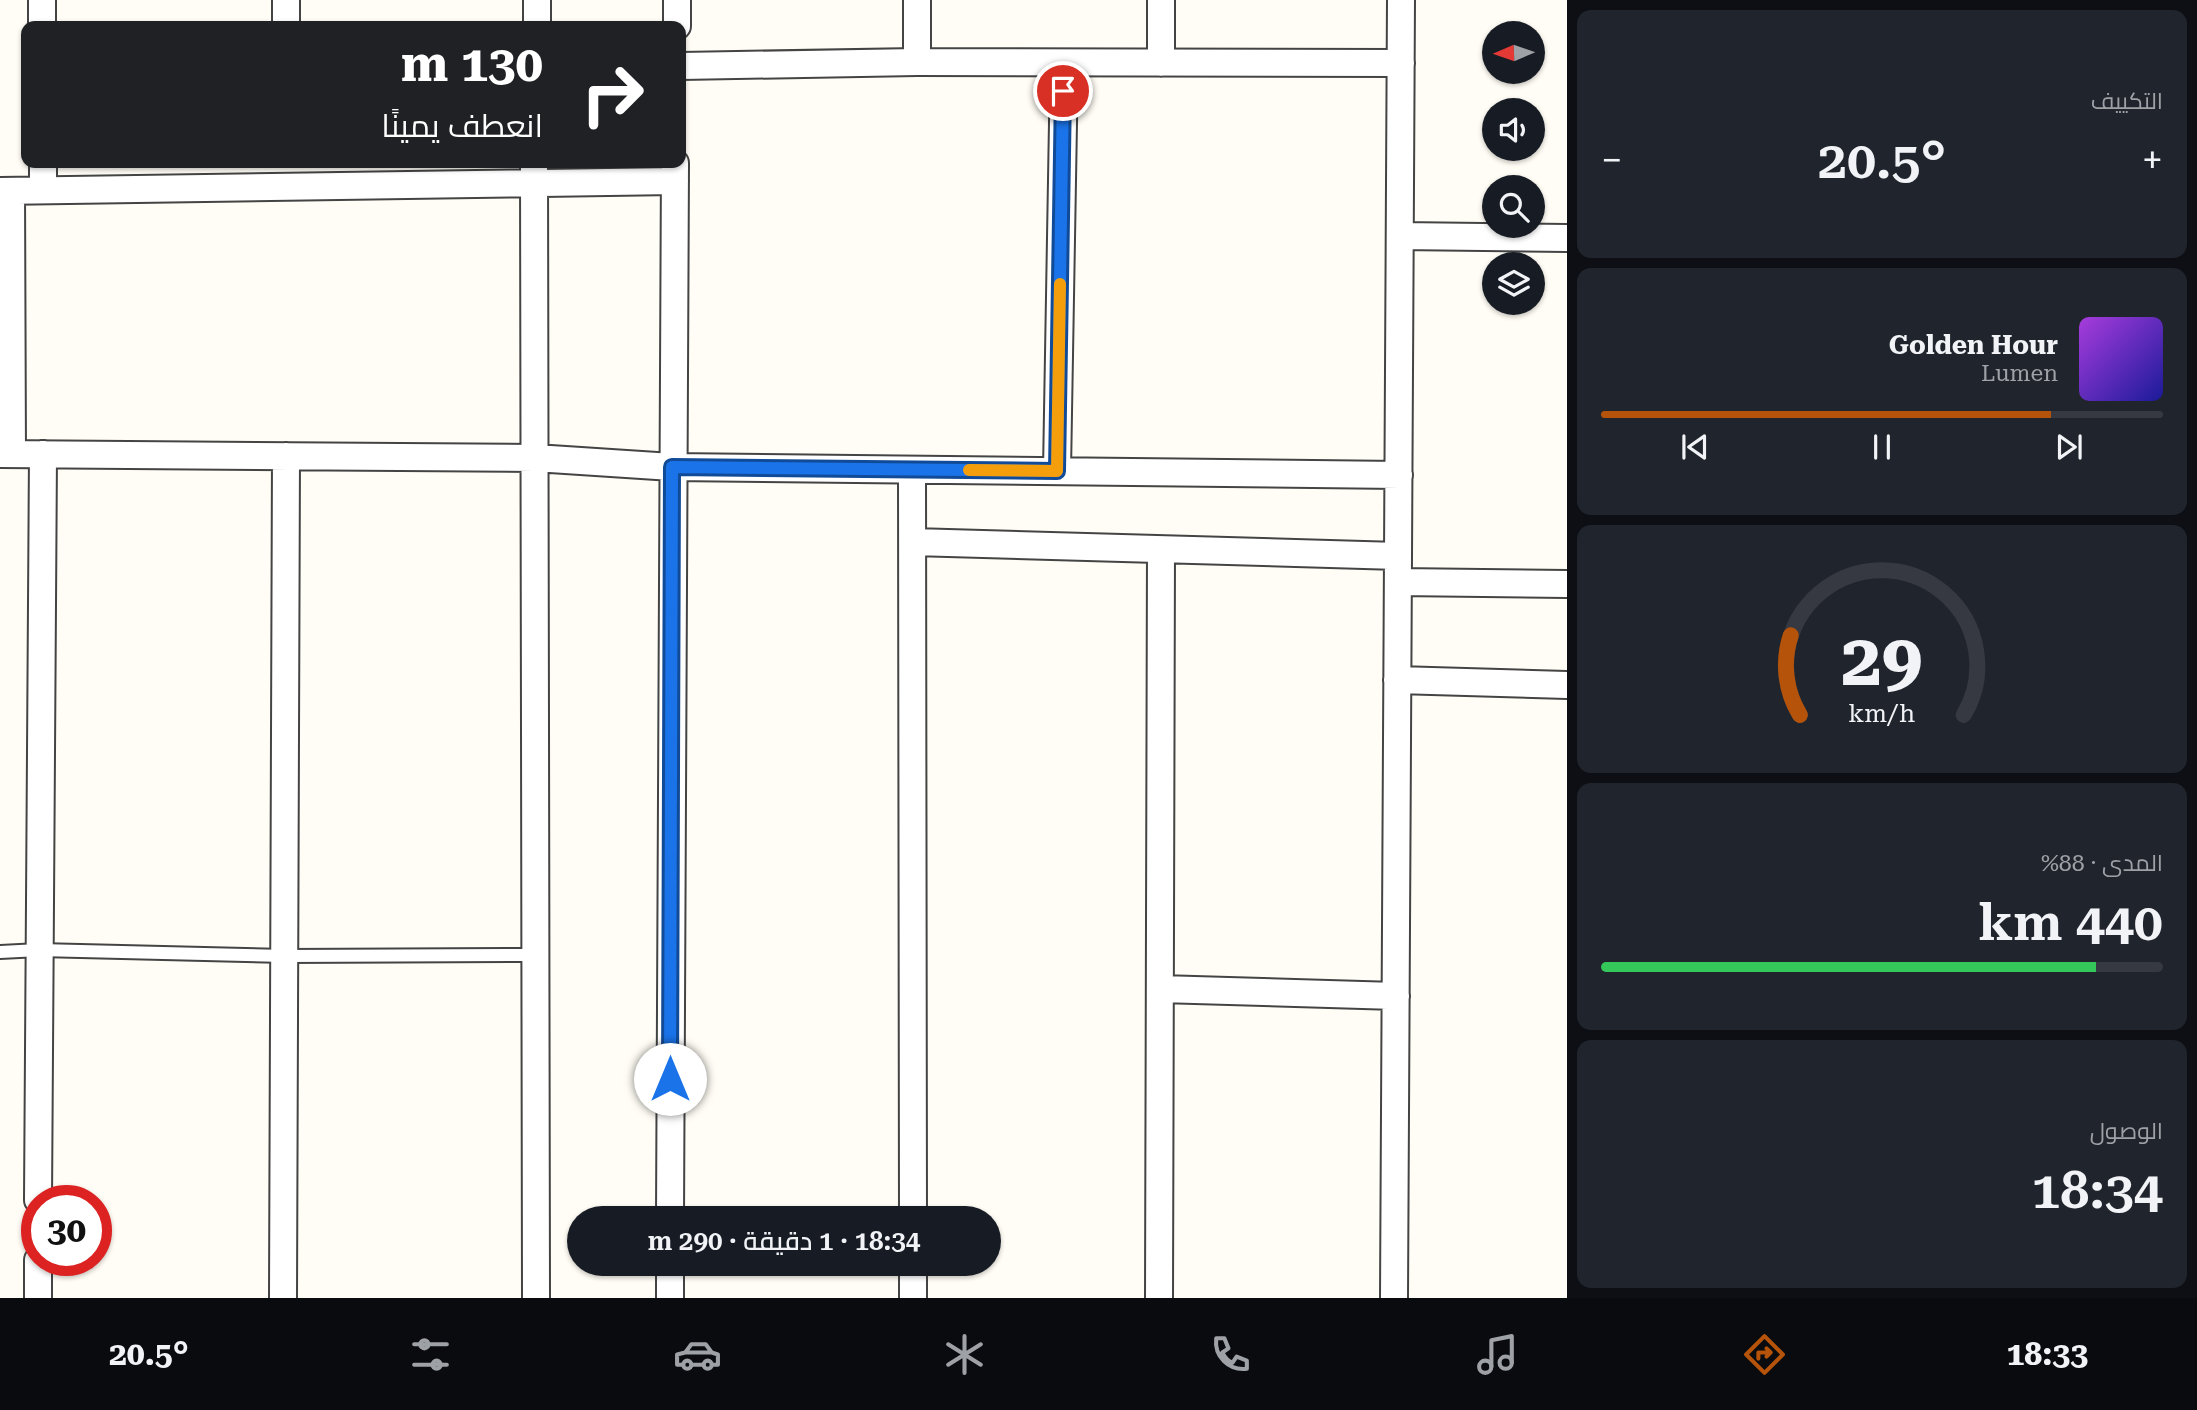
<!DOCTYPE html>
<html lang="ar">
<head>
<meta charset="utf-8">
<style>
  body { margin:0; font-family:"Roboto Serif",Cairo,serif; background:#20242c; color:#f1f3f6; direction:rtl; height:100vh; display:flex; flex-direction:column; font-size:26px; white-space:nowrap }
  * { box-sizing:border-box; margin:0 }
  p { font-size:23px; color:#9ea1a6 }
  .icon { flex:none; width:38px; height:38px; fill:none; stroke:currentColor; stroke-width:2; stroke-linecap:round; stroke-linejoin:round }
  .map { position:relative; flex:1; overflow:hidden; direction:ltr }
  .side { display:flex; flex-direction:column; gap:10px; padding:10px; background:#0d0f14; width:630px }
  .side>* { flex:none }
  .banner { position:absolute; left:21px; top:21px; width:665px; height:147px; border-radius:14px; box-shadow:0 2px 5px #0004; direction:rtl; background:#202124; color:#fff; overflow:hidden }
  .needle { width:46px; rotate:268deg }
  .controls { position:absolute; left:1482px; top:21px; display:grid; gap:14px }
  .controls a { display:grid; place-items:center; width:63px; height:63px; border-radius:50%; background:#171b24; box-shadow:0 2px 5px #0004; font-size:35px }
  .speed { position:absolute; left:21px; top:1185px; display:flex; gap:14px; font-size:35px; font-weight:700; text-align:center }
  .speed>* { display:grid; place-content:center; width:91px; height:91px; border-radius:50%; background:#171b24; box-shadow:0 2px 5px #0004; line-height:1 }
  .speed .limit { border:10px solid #d22; background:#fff; color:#111 }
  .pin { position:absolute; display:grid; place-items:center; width:60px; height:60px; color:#fff; margin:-30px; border:4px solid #fff; border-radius:50%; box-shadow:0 2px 7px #0007 }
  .me { position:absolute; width:77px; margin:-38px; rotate:0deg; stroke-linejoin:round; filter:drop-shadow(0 0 5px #0008) }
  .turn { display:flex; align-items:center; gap:24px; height:147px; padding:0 28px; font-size:32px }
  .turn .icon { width:91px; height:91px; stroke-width:2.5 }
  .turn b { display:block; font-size:49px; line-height:60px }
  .big { font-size:52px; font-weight:600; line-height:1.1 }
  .side .tile { flex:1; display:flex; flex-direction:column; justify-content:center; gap:10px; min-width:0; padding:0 24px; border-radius:14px; background:#20242c }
  .side .dial { align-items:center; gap:0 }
  .dial svg { height:182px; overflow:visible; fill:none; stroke:#363941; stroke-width:7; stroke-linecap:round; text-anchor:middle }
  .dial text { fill:#f1f3f6; stroke:none }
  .song { display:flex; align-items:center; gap:21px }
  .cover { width:84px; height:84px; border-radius:10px; background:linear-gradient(135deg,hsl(280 70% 55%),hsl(240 70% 35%)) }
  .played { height:7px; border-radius:4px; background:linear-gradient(90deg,#b45309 80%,#363941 80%) }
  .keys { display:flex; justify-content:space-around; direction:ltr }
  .heat { display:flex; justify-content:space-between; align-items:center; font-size:38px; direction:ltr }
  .charge { height:10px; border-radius:5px; background:linear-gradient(90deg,#34c759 88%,#363941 0) }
  .trip { position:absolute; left:567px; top:1206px; width:434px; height:70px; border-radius:35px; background:#171b24; box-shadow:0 2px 5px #0004; font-weight:600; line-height:70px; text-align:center; direction:rtl }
  .tab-bar { display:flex; height:112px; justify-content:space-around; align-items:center; background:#090b0e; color:#9ea1a6 }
  .tab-bar .icon { width:49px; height:49px }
  .tab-bar .selected { color:#b45309 }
  .tab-bar b { font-size:32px; color:#f1f3f6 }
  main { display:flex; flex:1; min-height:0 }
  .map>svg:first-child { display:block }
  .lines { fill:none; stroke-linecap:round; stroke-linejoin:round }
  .service-casing { stroke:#444; stroke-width:16 }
  .minor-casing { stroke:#444; stroke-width:30 }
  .service { stroke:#fff; stroke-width:12 }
  .minor { stroke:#fff; stroke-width:26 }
  .route-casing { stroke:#114b97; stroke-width:18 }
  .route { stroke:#1a73e8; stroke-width:12 }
  .slow { stroke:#f59e0b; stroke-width:12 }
</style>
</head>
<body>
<main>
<section class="side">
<div class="tile"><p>التكييف</p>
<div class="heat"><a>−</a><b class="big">20.5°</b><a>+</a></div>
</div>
<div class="tile">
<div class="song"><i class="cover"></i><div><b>Golden Hour</b><p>Lumen</p></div></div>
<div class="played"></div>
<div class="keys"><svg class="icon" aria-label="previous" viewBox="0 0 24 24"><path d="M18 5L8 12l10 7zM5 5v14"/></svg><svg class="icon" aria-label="pause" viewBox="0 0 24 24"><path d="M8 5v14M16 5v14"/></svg><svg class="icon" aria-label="next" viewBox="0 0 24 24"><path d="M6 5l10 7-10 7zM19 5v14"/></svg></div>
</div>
<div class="tile dial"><svg viewBox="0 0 100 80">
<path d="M14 69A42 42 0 1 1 86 69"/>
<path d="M14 69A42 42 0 0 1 10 34" stroke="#b45309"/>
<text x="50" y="56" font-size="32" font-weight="700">29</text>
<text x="50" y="72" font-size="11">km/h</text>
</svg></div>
<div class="tile"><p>المدى · 88%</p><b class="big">440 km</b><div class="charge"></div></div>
<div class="tile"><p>الوصول</p><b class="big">18:34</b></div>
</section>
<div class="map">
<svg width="1567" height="1298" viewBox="0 0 1567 1298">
  <rect width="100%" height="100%" fill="#fffdf5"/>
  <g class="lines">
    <!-- service casing -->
    <g class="service-casing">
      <path id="service" d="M 0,952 L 39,950 L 285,956 L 534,955"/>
    </g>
    <!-- minor casing -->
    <g class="minor-casing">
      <path id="minor" d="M 42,0 L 42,26
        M 286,0 L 286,26
        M 1161,0 L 1161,63
        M 537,26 L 537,0
        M 677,26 L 677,0
        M 917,62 L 917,0
        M 681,66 L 917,62 L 1401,63
        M 43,163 L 43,190
        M 534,163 L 536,1298
        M 0,191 L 675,181
        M 11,191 L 12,454
        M 1400,236 L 1567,238
        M 0,454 L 535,458 L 672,467 L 1399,475
        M 912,470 L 913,1218
        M 1057,471 L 1064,64
        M 913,542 L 1398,556
        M 1398,582 L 1567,584
        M 1397,680 L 1567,685
        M 1160,989 L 1396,996
        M 38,1200 L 43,454
        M 670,1218 L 675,163
        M 913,1264 L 913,1298
        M 38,1298 L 38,1260
        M 283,1298 L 286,456
        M 670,1298 L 670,1264
        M 1159,1298 L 1161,550
        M 1394,1298 L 1401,0"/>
    </g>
    <!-- service -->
    <use href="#service" class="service"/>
    <!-- minor -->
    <use href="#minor" class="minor"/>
  </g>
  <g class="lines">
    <!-- route casing -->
    <g class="route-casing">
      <path id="route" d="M 670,1079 L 672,467 L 1057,471 L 1063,91"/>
    </g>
    <!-- route -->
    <use href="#route" class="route"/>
    <!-- slow -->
    <path class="slow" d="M 969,470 L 1057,471 L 1060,284"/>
  </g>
</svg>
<div class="controls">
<a><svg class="needle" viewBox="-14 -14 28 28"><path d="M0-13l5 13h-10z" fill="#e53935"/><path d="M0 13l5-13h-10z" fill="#9ea1a6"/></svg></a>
<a><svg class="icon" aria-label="sound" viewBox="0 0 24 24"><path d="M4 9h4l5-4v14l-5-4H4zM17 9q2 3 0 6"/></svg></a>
<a><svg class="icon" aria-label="search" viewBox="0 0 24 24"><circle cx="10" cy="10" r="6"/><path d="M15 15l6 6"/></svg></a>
<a><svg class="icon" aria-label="layers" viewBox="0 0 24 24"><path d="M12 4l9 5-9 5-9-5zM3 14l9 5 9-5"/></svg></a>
</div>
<div class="speed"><div class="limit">30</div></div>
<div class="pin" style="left:1063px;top:91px;background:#d93025"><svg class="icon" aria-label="arrive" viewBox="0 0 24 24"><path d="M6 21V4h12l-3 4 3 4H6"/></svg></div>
<svg class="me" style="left:670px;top:1079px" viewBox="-20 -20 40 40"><circle r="19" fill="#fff"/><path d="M0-13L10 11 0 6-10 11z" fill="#1a73e8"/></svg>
<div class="trip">18:34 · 1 دقيقة · 290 m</div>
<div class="banner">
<div class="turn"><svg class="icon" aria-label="right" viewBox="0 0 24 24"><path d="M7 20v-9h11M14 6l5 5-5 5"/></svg><div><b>130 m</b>انعطف يمينًا</div></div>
</div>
</div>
</main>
<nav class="tab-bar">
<b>18:33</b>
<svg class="icon selected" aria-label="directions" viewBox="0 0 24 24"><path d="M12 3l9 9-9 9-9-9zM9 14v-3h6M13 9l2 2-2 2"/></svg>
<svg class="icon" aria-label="music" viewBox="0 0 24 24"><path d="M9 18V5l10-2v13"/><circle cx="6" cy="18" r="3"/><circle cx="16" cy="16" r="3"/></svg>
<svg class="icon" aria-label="phone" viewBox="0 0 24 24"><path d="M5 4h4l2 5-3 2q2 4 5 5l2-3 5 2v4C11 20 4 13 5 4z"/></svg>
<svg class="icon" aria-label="climate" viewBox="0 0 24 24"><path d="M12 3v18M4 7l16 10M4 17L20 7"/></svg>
<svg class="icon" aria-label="car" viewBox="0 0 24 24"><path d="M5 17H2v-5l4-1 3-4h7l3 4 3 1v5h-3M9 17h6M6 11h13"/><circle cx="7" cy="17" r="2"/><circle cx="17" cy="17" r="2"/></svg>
<svg class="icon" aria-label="filters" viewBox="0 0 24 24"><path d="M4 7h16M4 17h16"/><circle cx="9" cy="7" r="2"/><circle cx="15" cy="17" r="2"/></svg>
<b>20.5°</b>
</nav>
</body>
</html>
